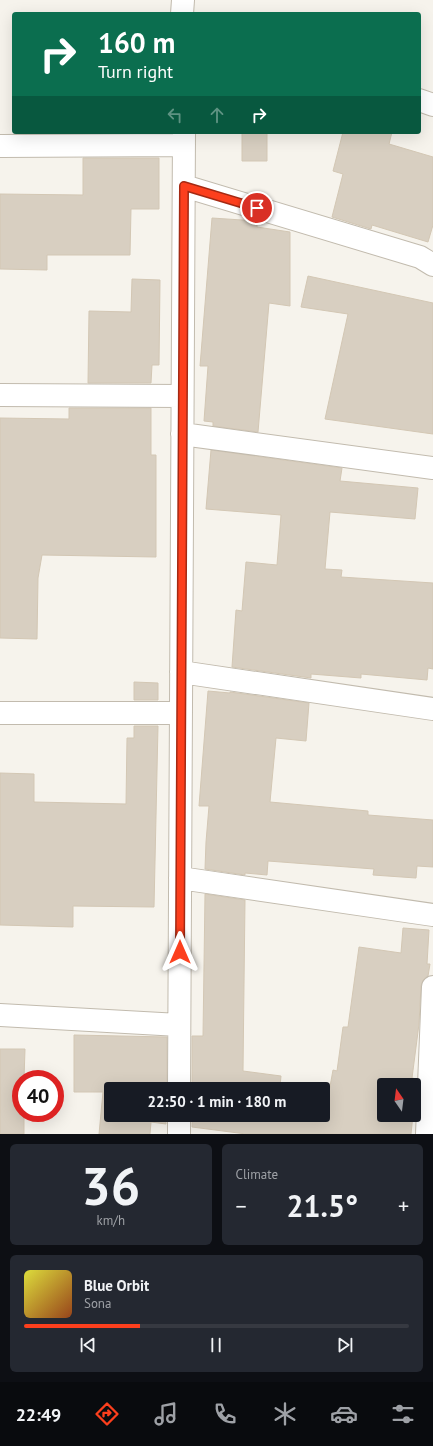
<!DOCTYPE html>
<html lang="en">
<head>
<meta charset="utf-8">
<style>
  body { margin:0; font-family:"PT Sans",sans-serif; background:#242831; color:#f1f3f6; height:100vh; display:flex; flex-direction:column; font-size:15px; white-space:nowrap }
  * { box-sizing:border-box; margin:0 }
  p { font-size:13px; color:#9ea1a6 }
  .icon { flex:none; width:22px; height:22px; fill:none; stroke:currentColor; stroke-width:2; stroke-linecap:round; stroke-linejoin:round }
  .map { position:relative; height:1134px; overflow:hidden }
  .panel { display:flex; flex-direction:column; gap:10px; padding:10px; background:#0d0f14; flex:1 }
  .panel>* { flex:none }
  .top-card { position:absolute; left:12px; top:12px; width:409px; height:122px; border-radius:4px; box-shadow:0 4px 16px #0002; background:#0b6e4f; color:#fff; overflow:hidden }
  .needle { width:26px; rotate:346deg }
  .fabs { position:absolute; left:377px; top:1078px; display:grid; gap:8px }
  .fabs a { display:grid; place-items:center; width:44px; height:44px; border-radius:4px; background:#171b24; box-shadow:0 4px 16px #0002; font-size:20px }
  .speed { position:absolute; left:12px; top:1070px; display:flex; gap:8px; font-size:20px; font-weight:700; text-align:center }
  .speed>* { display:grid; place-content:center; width:52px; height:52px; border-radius:50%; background:#171b24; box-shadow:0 4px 16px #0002; line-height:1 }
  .speed .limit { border:6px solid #d22; background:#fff; color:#111 }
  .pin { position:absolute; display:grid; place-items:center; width:34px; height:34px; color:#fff; margin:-17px; border:2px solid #fff; border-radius:50%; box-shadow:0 1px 4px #0007 }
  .me { position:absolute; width:44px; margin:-22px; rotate:0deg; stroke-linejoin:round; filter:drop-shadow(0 0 3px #0008) }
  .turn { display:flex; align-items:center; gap:14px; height:84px; padding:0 20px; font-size:18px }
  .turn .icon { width:52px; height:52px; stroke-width:2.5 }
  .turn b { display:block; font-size:28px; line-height:34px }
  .lanes { display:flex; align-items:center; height:38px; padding:0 20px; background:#0003; justify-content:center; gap:20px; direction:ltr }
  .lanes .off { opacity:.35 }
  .big { font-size:30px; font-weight:600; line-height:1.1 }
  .panel .widget { flex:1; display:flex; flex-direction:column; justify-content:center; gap:6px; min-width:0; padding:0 14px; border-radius:6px; background:#242831 }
  .panel .dial { align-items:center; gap:0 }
  .dial b { font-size:52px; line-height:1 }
  .song { display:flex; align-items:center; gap:12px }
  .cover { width:48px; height:48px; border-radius:6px; background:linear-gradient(135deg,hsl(60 70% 55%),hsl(20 70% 35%)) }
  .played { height:4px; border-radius:2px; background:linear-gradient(90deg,#fc3f1d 30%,#363941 30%) }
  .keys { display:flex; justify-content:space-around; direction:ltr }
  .heat { display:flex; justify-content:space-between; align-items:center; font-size:22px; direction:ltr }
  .panel .tiles { flex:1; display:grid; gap:10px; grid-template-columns:1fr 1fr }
  .widget:last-child { grid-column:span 2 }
  .trip { position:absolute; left:104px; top:1082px; width:226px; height:40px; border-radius:4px; background:#171b24; box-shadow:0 4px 16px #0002; font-weight:600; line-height:40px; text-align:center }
  .menu { display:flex; height:64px; justify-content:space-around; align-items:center; background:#090b0e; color:#9ea1a6 }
  .menu .icon { width:28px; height:28px }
  .menu .selected { color:#fc3f1d }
  .menu b { font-size:18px; color:#f1f3f6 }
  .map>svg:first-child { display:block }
  .building { fill:#d8cfc1; stroke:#d3c7b4 }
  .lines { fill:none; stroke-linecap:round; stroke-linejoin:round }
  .minor-casing { stroke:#c2bbae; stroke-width:24 }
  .minor { stroke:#fff; stroke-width:22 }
  .route-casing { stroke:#a42913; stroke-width:10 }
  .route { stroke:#fc3f1d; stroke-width:7 }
</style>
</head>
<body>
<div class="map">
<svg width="433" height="1134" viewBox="0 0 433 1134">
  <rect width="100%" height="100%" fill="#f6f3ec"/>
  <!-- building -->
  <path class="building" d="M 83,132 L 160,132 L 83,133 Z
    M 242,132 L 267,132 L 267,161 L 242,161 Z
    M 343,132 L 392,132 L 389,144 L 433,157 L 433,225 L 428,242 L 372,225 L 371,229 L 332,217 L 343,174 L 333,171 Z
    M 83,158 L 159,158 L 159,209 L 131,209 L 130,255 L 47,255 L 47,270 L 0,269 L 0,194 L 83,195 Z
    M 212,218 L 257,221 L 257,227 L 290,232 L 290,306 L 269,303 L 258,432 L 213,426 L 213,422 L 204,421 L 208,366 L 200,366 Z
    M 308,276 L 433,303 L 433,434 L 325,419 L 348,314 L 301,307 Z
    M 132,279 L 160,280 L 159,365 L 152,365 L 151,383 L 88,383 L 89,311 L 131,312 Z
    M 69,408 L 151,408 L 151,455 L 156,455 L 156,557 L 42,555 L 38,578 L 37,639 L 0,638 L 0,418 L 69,419 Z
    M 211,450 L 342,468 L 340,481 L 418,488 L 415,519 L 330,512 L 325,569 L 342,570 L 341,577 L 433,583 L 433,669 L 428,668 L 427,680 L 361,674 L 361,678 L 311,674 L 311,678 L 232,667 L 236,610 L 242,611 L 246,562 L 277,565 L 281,515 L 206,509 Z
    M 134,682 L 158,683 L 158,700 L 134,700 Z
    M 208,691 L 230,693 L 230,692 L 309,703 L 306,741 L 276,738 L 270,802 L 368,811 L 368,815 L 433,820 L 433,867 L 417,866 L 416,878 L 373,875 L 374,869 L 268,861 L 267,875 L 245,873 L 245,875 L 205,869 L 206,842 L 209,806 L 199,806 Z
    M 134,726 L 158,726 L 154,907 L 73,906 L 73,927 L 0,925 L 0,773 L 34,774 L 34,802 L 126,804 L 127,738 L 134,738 Z
    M 205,894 L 245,900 L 243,1071 L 281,1076 L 280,1086 L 306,1089 L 192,1089 L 192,1036 L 203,1036 Z
    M 403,928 L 429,930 L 427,964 L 430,964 L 428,976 L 423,980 L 421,986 L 419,1024 L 412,1078 L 417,1079 L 414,1106 L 414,1085 L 384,1085 L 384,1115 L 413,1115 L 411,1134 L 246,1134 L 192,1127 L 192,1115 L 323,1115 L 323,1091 L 329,1092 L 333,1070 L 337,1071 L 343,1027 L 348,1027 L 359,947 L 401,953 Z
    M 74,1035 L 167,1037 L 167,1089 L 111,1089 L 111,1115 L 166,1115 L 166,1124 L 151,1122 L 150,1134 L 99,1134 L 103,1092 L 74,1092 Z
    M 0,1049 L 25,1049 L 24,1079 L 21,1079 L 21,1113 L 24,1113 L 24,1134 L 0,1134 Z"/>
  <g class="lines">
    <!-- minor casing -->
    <g class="minor-casing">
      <path id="minor" d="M 182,14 L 183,0
        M 419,100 L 433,105
        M 0,146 L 184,145
        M 184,186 L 420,257 L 433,265
        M 0,395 L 182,396
        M 182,434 L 433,468
        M 181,672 L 433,709
        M 0,713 L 181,713
        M 180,878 L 433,915
        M 0,1015 L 179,1025
        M 179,1089 L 184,132
        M 179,1134 L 179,1115
        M 427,1134 L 433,987"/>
    </g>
    <!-- minor -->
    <use href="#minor" class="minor"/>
  </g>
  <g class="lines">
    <!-- route casing -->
    <g class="route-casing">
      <path id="route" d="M 180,952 L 184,186 L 257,208"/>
    </g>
    <!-- route -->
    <use href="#route" class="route"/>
  </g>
</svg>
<div class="fabs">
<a><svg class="needle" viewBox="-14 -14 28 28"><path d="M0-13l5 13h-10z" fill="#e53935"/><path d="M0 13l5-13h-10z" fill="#9ea1a6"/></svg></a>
</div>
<div class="speed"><div class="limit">40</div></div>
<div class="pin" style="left:257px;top:208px;background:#d93025"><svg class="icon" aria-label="arrive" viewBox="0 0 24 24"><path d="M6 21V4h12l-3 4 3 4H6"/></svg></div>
<svg class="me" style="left:180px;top:952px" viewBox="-20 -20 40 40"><path d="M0-17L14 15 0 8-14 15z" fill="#fc3f1d" stroke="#fff" stroke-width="4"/></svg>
<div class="trip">22:50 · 1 min · 180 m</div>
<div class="top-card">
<div class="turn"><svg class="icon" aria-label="right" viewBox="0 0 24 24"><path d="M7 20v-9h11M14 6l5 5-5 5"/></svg><div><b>160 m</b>Turn right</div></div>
<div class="lanes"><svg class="icon off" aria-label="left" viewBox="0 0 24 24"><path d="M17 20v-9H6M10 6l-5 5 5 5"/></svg><svg class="icon off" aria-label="ahead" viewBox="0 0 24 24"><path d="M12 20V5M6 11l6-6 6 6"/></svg><svg class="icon" aria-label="right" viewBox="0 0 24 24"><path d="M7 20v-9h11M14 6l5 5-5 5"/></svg></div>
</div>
</div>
<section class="panel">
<div class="tiles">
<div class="widget dial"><b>36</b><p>km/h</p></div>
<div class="widget"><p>Climate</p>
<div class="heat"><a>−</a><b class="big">21.5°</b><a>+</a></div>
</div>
<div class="widget">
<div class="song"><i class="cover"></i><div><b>Blue Orbit</b><p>Sona</p></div></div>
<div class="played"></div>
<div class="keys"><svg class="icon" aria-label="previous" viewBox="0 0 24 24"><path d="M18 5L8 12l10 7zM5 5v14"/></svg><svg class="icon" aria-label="pause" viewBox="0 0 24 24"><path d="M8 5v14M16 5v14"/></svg><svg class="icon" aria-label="next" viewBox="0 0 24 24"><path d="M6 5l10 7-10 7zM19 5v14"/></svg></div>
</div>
</div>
</section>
<nav class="menu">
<b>22:49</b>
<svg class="icon selected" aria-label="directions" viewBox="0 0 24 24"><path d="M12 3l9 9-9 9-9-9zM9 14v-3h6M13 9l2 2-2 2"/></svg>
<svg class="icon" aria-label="music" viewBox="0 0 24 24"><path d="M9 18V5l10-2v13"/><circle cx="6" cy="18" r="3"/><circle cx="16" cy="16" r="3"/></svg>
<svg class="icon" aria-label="phone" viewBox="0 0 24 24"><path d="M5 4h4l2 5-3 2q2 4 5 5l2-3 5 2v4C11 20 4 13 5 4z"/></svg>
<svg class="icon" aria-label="climate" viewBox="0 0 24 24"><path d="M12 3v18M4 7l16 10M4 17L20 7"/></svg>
<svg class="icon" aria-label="car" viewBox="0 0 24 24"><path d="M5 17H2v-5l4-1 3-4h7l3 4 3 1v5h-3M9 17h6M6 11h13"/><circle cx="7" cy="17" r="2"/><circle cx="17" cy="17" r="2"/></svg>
<svg class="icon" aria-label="filters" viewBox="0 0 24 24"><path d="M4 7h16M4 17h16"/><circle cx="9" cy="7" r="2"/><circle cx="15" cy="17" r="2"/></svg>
</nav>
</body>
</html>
